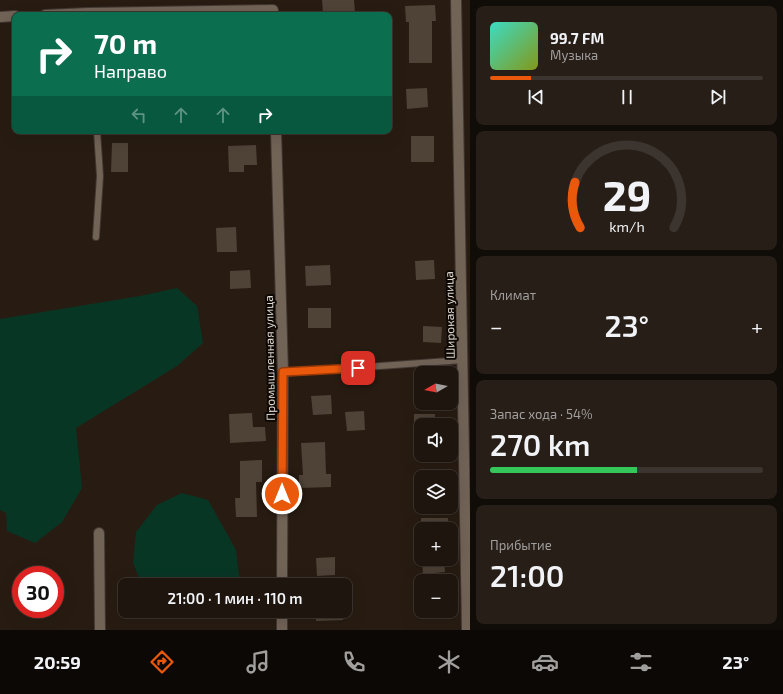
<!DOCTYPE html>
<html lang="ru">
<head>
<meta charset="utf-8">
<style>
  body { margin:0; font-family:"Exo 2",sans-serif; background:#261e17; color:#f1f3f6; height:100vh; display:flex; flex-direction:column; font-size:15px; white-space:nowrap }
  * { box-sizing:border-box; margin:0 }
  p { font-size:13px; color:#a19f9e }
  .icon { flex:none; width:22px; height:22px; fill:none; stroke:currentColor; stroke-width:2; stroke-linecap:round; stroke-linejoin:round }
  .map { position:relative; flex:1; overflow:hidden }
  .sheet { display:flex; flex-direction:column; gap:6px; padding:6px; background:#100c08; width:313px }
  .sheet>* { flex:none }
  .banner { position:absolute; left:12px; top:12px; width:380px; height:122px; border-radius:8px; box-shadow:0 4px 16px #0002,0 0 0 1px #3c342e; background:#0b6e4f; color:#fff; overflow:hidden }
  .needle { width:26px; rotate:261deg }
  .fabs { position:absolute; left:414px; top:366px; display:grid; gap:8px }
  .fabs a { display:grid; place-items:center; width:44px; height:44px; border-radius:8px; background:#1e150e; box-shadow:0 4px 16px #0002,0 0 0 1px #3c342e; font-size:20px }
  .speed { position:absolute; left:12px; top:566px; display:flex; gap:8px; font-size:20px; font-weight:700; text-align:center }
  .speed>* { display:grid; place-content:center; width:52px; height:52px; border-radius:50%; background:#1e150e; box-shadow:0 4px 16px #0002,0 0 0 1px #3c342e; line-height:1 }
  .speed .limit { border:6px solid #d22; background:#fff; color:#111 }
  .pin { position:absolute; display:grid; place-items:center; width:34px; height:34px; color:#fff; margin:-17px; border-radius:8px; box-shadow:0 2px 6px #0006 }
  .me { position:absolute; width:44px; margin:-22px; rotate:0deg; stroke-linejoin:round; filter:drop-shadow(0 0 3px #0008) }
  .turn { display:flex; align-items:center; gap:14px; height:84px; padding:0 16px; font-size:18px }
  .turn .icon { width:52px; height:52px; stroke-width:2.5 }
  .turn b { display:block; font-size:28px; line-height:34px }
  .lanes { display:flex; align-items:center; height:38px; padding:0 16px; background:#0003; justify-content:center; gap:20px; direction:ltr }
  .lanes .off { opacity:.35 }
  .big { font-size:30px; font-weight:600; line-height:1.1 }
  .sheet .card { flex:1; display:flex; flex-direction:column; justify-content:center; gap:6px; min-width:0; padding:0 14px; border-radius:8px; background:#261e17 }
  .sheet .dial { align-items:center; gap:0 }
  .dial svg { height:104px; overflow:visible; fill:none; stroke:#3c342e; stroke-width:7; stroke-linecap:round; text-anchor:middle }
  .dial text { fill:#f1f3f6; stroke:none }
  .song { display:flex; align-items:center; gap:12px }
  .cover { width:48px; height:48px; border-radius:6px; background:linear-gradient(135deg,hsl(170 70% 55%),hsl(70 70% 35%)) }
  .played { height:4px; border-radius:2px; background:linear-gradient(90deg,#ea580c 15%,#3c342e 15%) }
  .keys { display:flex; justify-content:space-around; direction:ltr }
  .heat { display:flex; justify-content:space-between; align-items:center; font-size:22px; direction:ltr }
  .charge { height:6px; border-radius:3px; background:linear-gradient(90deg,#34c759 54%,#3c342e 0) }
  .trip { position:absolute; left:118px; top:578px; width:234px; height:40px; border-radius:8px; background:#1e150e; box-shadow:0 4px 16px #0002,0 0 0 1px #3c342e; font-weight:600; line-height:40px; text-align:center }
  .menu { display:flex; height:64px; justify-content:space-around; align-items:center; background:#0c0806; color:#a19f9e }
  .menu .icon { width:28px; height:28px }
  .menu .current { color:#ea580c }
  .menu b { font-size:18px; color:#f1f3f6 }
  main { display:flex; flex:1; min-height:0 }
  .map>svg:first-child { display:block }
  .green { fill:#083625 }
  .building { fill:#4f4237 }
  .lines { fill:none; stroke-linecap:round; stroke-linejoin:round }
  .service-casing { stroke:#423833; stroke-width:8 }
  .minor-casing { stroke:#423833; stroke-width:12 }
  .service { stroke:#726357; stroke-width:6 }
  .minor { stroke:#726357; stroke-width:10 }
  .route-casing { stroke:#983908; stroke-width:10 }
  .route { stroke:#ea580c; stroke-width:7 }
  .labels { text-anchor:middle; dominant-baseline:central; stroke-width:4; stroke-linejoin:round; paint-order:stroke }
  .street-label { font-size:12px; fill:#dfd7d0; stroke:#0d0804 }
</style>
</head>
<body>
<main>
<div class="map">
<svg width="470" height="630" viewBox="0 0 470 630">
  <rect width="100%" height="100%" fill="#281c12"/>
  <!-- green -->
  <path class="green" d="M 177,288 L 197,306 L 203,343 L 177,366 L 76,428 L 82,488 L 62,522 L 35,543 L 7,531 L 6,513 L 0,510 L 0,319 L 140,296 Z
    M 182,493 L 208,500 L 236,550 L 240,585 L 142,585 L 133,563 L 136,532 L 157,505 Z"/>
  <!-- building -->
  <path class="building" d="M 322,0 L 354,0 L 355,12 L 323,13 Z
    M 435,5 L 436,21 L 432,21 L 432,63 L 409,63 L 409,22 L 406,22 L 405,6 Z
    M 427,88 L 428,107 L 407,109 L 406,89 Z
    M 411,136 L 434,136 L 434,162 L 411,162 Z
    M 112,143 L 128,143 L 128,172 L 111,172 Z
    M 256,145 L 257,165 L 244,165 L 244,172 L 229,172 L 228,146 Z
    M 236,227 L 237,252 L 217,252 L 216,228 Z
    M 434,260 L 435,279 L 416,280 L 415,261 Z
    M 330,265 L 331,285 L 306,286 L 305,266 Z
    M 250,270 L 251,288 L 230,289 L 230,271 Z
    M 308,308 L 331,308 L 331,328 L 308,328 Z
    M 423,326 L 442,327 L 441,343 L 423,342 Z
    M 331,395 L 332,414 L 313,415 L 311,396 Z
    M 364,411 L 365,430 L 347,431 L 345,412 Z
    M 252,413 L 253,427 L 265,427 L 266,441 L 230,443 L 229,414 Z
    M 414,414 L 435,414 L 435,425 L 414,425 Z
    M 325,442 L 326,474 L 331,474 L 331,487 L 299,488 L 299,475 L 303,475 L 301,443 Z
    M 262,460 L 262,482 L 256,482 L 257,517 L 236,517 L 235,498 L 240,498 L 240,461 Z
    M 421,518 L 448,518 L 448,529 L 421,529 Z
    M 335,557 L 335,575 L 317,576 L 316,558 Z
    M 422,559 L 444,559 L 445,572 L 423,574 Z
    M 316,611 L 342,611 L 343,620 L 316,621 Z"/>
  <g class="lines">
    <!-- service casing -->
    <g class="service-casing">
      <path id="service" d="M 96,237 L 100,176 L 97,131
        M 283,373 L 463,360"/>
    </g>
    <!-- minor casing -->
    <g class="minor-casing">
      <path id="minor" d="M 456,0 L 467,630
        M 45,15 L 88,13 L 273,10
        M 0,17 L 15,16
        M 276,131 L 283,373 L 282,585
        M 99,533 L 100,630
        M 282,630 L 282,611"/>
    </g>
    <!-- service -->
    <use href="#service" class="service"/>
    <!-- minor -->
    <use href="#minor" class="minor"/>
  </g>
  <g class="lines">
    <!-- route casing -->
    <g class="route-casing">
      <path id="route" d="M 282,494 L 283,372 L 358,368"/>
    </g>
    <!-- route -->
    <use href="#route" class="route"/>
  </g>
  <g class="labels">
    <!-- street labels -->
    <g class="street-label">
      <text transform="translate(449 315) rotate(-91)">Широкая улица</text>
      <text transform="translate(269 358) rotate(-91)">Промышленная улица</text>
    </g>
  </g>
</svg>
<div class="fabs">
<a><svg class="needle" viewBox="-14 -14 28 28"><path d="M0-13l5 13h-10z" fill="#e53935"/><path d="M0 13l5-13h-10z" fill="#a19f9e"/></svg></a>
<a><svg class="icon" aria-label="sound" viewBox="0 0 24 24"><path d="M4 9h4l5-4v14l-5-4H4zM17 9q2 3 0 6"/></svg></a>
<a><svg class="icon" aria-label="layers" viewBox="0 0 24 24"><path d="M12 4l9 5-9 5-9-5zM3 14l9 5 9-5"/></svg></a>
<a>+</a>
<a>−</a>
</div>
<div class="speed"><div class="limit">30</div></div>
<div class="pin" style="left:358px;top:368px;background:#d93025"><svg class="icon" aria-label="arrive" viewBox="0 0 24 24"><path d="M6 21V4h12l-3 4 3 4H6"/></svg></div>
<svg class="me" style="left:282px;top:494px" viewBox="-20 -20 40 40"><circle r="17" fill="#ea580c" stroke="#fff" stroke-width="3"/><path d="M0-11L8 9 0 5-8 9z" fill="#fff"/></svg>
<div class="trip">21:00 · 1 мин · 110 m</div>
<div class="banner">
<div class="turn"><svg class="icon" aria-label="right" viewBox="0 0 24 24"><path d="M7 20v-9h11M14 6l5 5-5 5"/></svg><div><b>70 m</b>Направо</div></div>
<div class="lanes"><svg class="icon off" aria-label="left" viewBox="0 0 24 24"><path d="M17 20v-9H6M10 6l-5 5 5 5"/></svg><svg class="icon off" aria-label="ahead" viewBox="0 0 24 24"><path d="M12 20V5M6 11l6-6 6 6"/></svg><svg class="icon off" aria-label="ahead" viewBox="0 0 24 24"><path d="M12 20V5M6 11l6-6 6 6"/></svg><svg class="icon" aria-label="right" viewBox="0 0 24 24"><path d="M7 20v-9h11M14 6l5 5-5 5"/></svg></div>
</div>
</div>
<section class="sheet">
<div class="card">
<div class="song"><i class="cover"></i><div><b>99.7 FM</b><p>Музыка</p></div></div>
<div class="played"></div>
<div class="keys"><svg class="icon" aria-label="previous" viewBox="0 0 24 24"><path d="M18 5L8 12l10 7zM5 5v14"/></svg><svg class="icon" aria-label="pause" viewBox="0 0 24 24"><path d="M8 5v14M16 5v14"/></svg><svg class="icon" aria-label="next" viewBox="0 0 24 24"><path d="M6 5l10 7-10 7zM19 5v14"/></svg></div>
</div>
<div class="card dial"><svg viewBox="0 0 100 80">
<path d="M14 69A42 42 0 1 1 86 69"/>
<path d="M14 69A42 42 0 0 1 10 34" stroke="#ea580c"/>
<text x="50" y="56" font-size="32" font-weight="700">29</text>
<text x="50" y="72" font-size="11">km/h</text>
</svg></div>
<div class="card"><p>Климат</p>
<div class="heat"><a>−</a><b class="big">23°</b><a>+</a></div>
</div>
<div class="card"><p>Запас хода · 54%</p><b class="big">270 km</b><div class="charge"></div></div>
<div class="card"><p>Прибытие</p><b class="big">21:00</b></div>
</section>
</main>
<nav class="menu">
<b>20:59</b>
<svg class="icon current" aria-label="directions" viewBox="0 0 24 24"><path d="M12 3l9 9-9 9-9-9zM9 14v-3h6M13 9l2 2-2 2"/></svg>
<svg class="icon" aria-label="music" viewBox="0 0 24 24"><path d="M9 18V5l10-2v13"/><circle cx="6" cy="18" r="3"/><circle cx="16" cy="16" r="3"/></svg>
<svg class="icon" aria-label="phone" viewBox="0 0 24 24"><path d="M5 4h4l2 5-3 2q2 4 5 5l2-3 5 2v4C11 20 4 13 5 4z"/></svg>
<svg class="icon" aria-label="climate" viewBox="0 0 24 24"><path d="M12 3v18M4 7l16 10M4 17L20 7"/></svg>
<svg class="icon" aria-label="car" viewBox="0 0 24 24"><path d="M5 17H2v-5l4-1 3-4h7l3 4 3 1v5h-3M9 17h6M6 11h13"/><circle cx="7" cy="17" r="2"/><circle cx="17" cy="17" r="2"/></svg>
<svg class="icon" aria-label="filters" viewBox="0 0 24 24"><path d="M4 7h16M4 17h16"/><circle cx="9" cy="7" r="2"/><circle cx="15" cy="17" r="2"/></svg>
<b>23°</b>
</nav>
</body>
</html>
